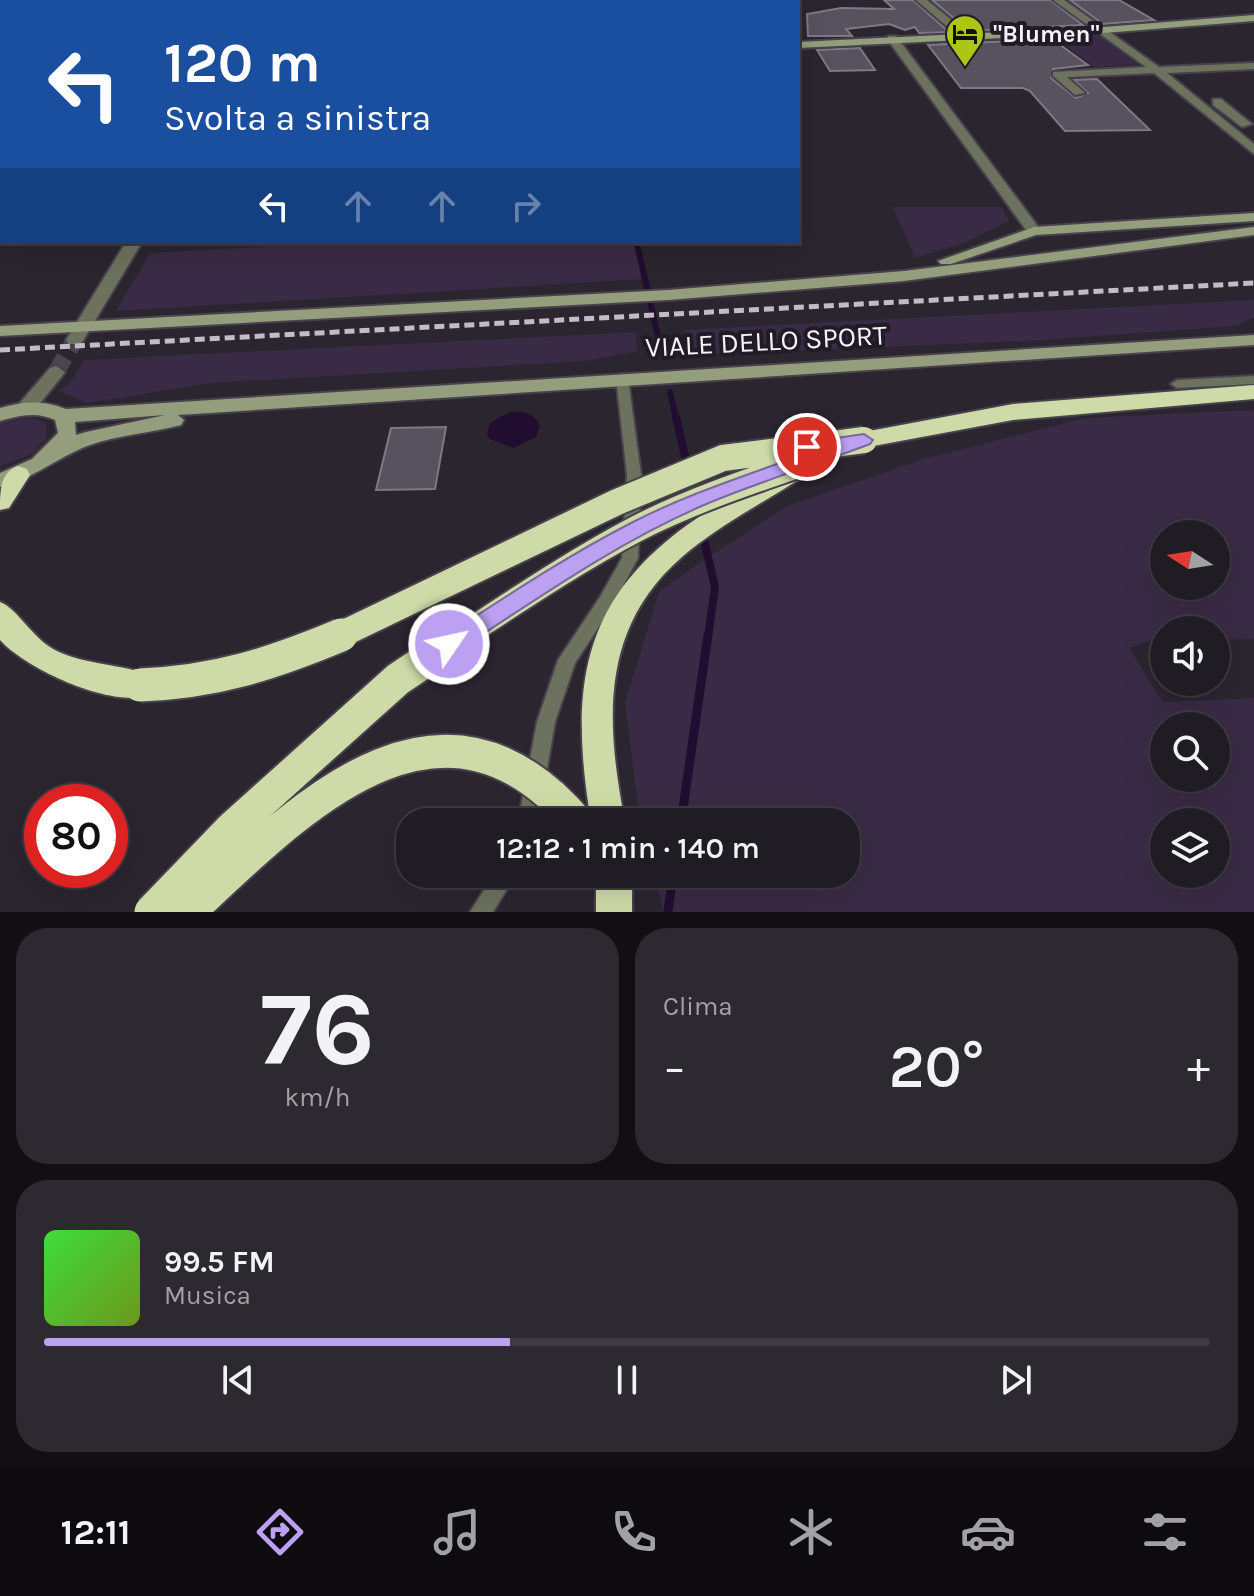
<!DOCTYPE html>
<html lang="it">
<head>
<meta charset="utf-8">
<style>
  body { margin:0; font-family:Karla,sans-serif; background:#2d2931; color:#f1f3f6; height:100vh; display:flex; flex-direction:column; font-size:30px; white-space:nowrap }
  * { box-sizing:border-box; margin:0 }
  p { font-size:26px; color:#a2a1a6 }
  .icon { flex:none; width:44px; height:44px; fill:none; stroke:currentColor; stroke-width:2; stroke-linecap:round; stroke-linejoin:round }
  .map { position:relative; height:912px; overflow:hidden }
  .panel { display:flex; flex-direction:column; gap:16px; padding:16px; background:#120f14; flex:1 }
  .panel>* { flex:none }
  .guide { position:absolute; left:0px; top:0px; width:800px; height:244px; box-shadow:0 8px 32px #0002,0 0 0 2px #3d3a41; background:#1a4fa0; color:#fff; overflow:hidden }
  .needle { width:52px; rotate:282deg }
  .buttons { position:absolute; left:1150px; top:520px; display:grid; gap:16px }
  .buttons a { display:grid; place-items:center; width:80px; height:80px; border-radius:50%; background:#201c24; box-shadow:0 8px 32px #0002,0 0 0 2px #3d3a41; font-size:40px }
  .speed { position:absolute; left:24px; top:784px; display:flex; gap:16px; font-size:40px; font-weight:700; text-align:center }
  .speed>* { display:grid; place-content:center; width:104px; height:104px; border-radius:50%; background:#201c24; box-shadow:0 8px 32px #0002,0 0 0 2px #3d3a41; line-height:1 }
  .speed .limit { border:12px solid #d22; background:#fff; color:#111 }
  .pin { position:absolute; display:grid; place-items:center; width:68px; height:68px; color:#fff; margin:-34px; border:4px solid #fff; border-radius:50%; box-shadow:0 2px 8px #0007 }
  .me { position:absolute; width:88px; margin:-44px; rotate:56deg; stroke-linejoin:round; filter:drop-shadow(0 0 6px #0008) }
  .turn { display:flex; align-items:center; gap:28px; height:168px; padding:0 32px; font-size:36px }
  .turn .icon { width:104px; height:104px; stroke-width:2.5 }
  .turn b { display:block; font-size:56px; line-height:68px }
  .lanes { display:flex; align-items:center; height:76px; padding:0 32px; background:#0003; justify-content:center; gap:40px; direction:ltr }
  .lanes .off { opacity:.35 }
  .big { font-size:60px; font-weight:600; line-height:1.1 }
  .panel .tile { flex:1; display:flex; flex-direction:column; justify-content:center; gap:12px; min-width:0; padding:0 28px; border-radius:32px; background:#2d2931 }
  .panel .dial { align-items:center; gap:0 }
  .dial b { font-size:104px; line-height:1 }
  .song { display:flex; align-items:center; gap:24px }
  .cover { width:96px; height:96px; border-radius:12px; background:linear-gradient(135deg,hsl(120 70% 55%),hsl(80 70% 35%)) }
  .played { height:8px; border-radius:4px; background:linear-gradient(90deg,#bca0f2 40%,#3d3a41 40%) }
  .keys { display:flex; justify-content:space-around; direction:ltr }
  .heat { display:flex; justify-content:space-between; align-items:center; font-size:44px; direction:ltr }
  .panel .tiles { flex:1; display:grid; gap:16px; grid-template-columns:1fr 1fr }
  .tile:last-child { grid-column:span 2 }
  .trip { position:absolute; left:396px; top:808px; width:464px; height:80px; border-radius:32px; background:#201c24; box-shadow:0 8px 32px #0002,0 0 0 2px #3d3a41; font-weight:600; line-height:80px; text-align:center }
  .tabs { display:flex; height:128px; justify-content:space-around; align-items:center; background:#0d0b0e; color:#a2a1a6 }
  .tabs .icon { width:56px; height:56px }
  .tabs .selected { color:#bca0f2 }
  .tabs b { font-size:36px; color:#f1f3f6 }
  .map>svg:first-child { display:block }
  .green { fill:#392b45; fill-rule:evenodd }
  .water { fill:#210d30 }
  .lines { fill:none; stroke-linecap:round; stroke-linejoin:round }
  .stream-far3 { stroke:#210d30; stroke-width:5 }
  .stream-far2 { stroke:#210d30; stroke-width:6 }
  .stream-far1 { stroke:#210d30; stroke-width:8 }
  .stream { stroke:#210d30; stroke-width:9 }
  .building { fill:#58515e; stroke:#7f7886; stroke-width:2 }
  .street-tunnel { stroke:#49444e; stroke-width:17; stroke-dasharray:17 9; stroke-linecap:butt }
  .lane-casing { stroke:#47424c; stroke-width:4 }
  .street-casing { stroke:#47424c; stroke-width:4 }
  .secondary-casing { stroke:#47424c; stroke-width:4 }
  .highway-casing { stroke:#47424c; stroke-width:4 }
  .lane { fill:#6d725e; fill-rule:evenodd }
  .street { fill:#6d725e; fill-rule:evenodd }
  .secondary { fill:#949d7c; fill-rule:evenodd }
  .highway { fill:#cedba8; fill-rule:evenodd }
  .rail { stroke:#c1bdc6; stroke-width:5; stroke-dasharray:10 5; stroke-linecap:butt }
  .highway-bridge-far1-casing { stroke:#47424c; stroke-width:30; stroke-linecap:butt }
  .highway-bridge-casing { stroke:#47424c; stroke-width:37; stroke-linecap:butt }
  .highway-bridge-far1 { stroke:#cedba8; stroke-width:26 }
  .highway-bridge { stroke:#cedba8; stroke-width:33 }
  .route { fill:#bca0f2; stroke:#7a689d; stroke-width:2 }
  .labels { text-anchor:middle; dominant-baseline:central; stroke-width:8; stroke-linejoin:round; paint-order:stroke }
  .far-poi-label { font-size:24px; font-weight:bold; fill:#f6f2fa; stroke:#211b26; text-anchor:start }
  .street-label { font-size:28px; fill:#f6f2fa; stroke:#211b26 }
</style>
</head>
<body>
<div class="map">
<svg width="1254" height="912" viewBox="0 0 1254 912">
  <rect width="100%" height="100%" fill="#2b2530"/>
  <!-- green -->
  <path class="green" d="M 1099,32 L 1140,64 L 1095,67 L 1062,43 L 977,47 L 970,41 Z
    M 893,207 L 1002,207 L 1009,221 L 966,242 L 915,258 Z
    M 342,242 L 636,242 L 645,279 L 116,311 L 150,253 Z
    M 1254,300 L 1254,317 L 1237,326 L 1027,341 L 689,355 L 683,330 Z
    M 636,332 L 637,351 L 586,361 L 210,383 L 88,403 L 58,391 L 69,384 L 85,360 Z
    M 1254,410 L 1254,639 L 1216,640 L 1216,630 L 1164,630 L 1164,636 L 1129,648 L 1163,702 L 1254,698 L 1254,912 L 664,912 L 654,874 L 846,874 L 846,822 L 640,822 L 625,703 L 659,592 L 708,557 L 788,506 L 923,459 L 1086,418 ZM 1164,534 L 1216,534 L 1216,586 L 1164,586 ZM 1164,726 L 1216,726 L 1216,778 L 1164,778 ZM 1164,822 L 1216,822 L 1216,874 L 1164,874 Z
    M 31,417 L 46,423 L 47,437 L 32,454 L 0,466 L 0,423 Z"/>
  <!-- water -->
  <path class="water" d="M 510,412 C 523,411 534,413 540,426 L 536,437 L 513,448 L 490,439 L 487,434 L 490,423 Z"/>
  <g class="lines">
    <!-- stream-far3 -->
    <path class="stream-far3" d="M 636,242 L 637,246"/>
    <!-- stream-far2 -->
    <path class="stream-far2" d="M 637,244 L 660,346
      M 670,392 L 676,419"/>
    <!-- stream-far1 -->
    <path class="stream-far1" d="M 676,417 L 687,465
      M 702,532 L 715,587 L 708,637"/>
    <!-- stream -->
    <path class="stream" d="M 681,822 L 708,635
      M 668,912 L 673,874"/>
  </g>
  <!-- building -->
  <path class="building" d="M 884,0 L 913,0 L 949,32 L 919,33 L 915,27 L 905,30 L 889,24 L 846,29 L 852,36 L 808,36 L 807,14 L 841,8 L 894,9 Z
    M 932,0 L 1050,0 L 1083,25 L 969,31 Z
    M 1070,0 L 1119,0 L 1154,20 L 1103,24 Z
    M 1052,39 L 1088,65 L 1053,69 L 1051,78 L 1076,98 L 1088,93 L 1074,80 L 1097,79 L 1150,130 L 1065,131 L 1030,91 L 1023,88 L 961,88 L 928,45 Z
    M 860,48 L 875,70 L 830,71 L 817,50 Z
    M 446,427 L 435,489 L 376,490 L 391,428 Z"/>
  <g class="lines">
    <!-- street-tunnel -->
    <path class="street-tunnel" d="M 56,372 L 75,340"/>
    <!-- lane casing -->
    <g class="lane-casing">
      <path id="lane" d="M 622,374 L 628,378 L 641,475 L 638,558 L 612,607 L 575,663 L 555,722 L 538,822 L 518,822 L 537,722 L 558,660 L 600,597 L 622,558 L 627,475 L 616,378 Z
        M 1254,376 L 1254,384 L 1177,388 L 1171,384 L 1177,380 Z
        M 494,874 L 516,874 L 493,912 L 470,912 Z"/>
    </g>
    <!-- street casing -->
    <g class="street-casing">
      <path id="street" d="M 754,0 L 764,0 L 766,2 L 756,2 Z
        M 916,0 L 927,0 L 971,36 L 971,40 L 963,40 Z
        M 1053,0 L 1064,0 L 1159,67 L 1254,63 L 1254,69 L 1167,73 L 1254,144 L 1254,154 L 1154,73 L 1067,77 L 1085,93 L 1075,95 L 1053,76 L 1053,72 L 1146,67 Z
        M 888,36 L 896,36 L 1039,228 L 1039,234 L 1029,234 L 888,40 Z
        M 0,41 L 2,41 L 2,47 L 0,47 Z
        M 1213,99 L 1221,99 L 1252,124 L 1242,127 L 1213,105 Z
        M 0,162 L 2,162 L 0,173 Z
        M 0,220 L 2,220 L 2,228 L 0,228 Z
        M 126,242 L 142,242 L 81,344 L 69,344 L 66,340 Z
        M 56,366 L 65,372 L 62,376 L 33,412 L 19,412 L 17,408 L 19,404 L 50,368 Z"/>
    </g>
    <!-- secondary casing -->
    <g class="secondary-casing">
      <path id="secondary" d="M 1254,15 L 1254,21 L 1104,33 L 798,48 L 798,42 L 1104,27 Z
        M 0,51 L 2,51 L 2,57 L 0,57 Z
        M 0,95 L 2,95 L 2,103 L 0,103 Z
        M 1254,213 L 1254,221 L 1036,235 L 951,264 L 941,264 L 938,261 L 1034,227 Z
        M 1254,227 L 1254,235 L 904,281 L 668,300 L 0,336 L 0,326 L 668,290 L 904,271 Z
        M 1254,335 L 1254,345 L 178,415 L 184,420 L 181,425 C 151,433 118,435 90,445 C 57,457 34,479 0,487 L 0,473 L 32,459 L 58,433 L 55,420 C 36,411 19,416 0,421 L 0,408 C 24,401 43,400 66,409 ZM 165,415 L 86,432 L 76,435 L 75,422 Z"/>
    </g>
    <!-- highway casing -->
    <g class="highway-casing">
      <path id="highway" d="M 1254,385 L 1254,399 L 1013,420 L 868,447 L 845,455 L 837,453 L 833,447 L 837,441 L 864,432 L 1013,404 Z
        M 791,464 L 800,467 L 803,473 L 800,479 C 761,504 718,526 682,557 C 599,629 606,723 625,822 L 591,822 C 567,676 584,587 716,506 C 739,492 765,472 791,464 Z
        M 18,466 L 27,469 L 30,475 L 9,508 L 0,510 C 0,492 0,472 18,466 Z
        M 0,602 C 17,608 32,638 55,650 C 85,665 120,664 151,675 L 155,685 L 151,695 C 112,709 26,669 0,640 Z
        M 596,874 L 632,874 L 632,912 L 596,912 Z"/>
    </g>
    <!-- lane -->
    <use href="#lane" class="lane"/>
    <!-- street -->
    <use href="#street" class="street"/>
    <!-- secondary -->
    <use href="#secondary" class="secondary"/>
    <!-- highway -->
    <use href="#highway" class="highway"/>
    <!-- rail -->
    <path class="rail" d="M 0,350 L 1254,283"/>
    <!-- highway-bridge-far1 casing -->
    <g class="highway-bridge-far1-casing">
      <path id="highway-bridge-far1" d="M 336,637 L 617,502 L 723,458 L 864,440
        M 461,637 C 519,599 577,560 638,528 C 693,500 751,481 809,461"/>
    </g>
    <!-- highway-bridge casing -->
    <g class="highway-bridge-casing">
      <path id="highway-bridge" d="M 140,685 C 216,682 271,664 341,635
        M 151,912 L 232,828 L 398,679 L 464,635
        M 189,912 C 299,809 440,662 577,822"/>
    </g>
    <!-- highway-bridge-far1 -->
    <use href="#highway-bridge-far1" class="highway-bridge-far1"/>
    <!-- highway-bridge -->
    <use href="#highway-bridge" class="highway-bridge"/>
  </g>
  <!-- route -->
  <path class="route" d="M 864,434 L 873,440 L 870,444 C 815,465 758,482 704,505 C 616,543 537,599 457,651 L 442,651 L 438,644 L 442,638 C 504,598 565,557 631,523 C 687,494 748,475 807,453 L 798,447 L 801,443 Z"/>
  <!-- icons -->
  <defs>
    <g id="hotel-pin" transform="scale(2)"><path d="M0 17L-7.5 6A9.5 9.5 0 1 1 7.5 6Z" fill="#abc614" stroke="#211b26"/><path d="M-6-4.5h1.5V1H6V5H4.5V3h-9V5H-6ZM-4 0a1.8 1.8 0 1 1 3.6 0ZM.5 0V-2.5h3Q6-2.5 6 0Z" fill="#111"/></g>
  </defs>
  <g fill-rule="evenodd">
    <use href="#hotel-pin" x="965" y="34"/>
  </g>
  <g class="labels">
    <!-- far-poi labels -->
    <g class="far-poi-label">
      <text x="993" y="34">"Blumen"</text>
    </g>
    <!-- street labels -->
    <g class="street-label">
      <text transform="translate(766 341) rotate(-3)">VIALE DELLO SPORT</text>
    </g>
  </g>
</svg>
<div class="buttons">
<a><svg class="needle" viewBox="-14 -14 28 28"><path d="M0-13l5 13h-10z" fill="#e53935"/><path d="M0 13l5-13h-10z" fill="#a2a1a6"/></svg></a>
<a><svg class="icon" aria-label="sound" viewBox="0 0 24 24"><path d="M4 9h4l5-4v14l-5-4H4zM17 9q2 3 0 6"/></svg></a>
<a><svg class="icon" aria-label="search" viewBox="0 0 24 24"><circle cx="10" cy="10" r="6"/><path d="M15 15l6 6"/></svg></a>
<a><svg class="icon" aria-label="layers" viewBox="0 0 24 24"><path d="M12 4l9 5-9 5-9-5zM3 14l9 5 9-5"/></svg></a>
</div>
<div class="speed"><div class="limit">80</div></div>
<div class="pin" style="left:807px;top:447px;background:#d93025"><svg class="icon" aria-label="arrive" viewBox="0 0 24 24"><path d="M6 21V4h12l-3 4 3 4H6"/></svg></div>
<svg class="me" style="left:449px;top:644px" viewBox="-20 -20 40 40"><circle r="17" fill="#bca0f2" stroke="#fff" stroke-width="3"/><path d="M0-11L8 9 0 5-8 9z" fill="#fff"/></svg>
<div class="trip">12:12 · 1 min · 140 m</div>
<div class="guide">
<div class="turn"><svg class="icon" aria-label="left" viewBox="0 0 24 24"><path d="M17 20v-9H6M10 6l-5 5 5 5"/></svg><div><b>120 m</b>Svolta a sinistra</div></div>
<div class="lanes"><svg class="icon" aria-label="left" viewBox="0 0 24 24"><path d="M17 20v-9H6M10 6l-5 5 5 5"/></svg><svg class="icon off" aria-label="ahead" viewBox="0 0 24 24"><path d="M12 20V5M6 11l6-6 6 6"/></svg><svg class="icon off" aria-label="ahead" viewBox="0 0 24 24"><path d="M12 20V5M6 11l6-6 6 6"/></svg><svg class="icon off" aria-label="right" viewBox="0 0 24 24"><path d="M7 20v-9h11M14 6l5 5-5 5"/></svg></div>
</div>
</div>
<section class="panel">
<div class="tiles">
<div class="tile dial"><b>76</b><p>km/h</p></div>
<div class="tile"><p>Clima</p>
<div class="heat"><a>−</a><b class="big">20°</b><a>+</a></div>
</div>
<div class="tile">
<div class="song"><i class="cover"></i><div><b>99.5 FM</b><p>Musica</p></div></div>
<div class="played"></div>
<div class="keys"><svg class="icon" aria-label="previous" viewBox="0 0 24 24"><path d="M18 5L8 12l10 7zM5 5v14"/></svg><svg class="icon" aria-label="pause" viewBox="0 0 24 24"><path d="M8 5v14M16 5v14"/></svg><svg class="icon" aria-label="next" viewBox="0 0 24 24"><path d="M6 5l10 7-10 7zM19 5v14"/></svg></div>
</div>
</div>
</section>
<nav class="tabs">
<b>12:11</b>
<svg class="icon selected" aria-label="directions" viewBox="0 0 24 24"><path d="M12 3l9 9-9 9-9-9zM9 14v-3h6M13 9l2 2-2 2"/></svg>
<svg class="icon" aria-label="music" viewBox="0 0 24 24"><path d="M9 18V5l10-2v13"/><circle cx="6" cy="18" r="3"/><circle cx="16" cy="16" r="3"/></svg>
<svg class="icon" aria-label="phone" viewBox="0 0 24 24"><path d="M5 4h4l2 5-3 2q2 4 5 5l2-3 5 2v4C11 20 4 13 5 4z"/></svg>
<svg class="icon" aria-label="climate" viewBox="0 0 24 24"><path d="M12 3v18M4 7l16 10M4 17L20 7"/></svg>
<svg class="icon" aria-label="car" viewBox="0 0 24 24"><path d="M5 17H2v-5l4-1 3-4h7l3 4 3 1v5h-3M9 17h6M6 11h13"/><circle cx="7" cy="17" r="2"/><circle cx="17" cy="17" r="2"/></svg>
<svg class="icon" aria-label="filters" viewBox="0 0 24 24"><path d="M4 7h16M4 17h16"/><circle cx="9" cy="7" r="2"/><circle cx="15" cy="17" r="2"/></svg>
</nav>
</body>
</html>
